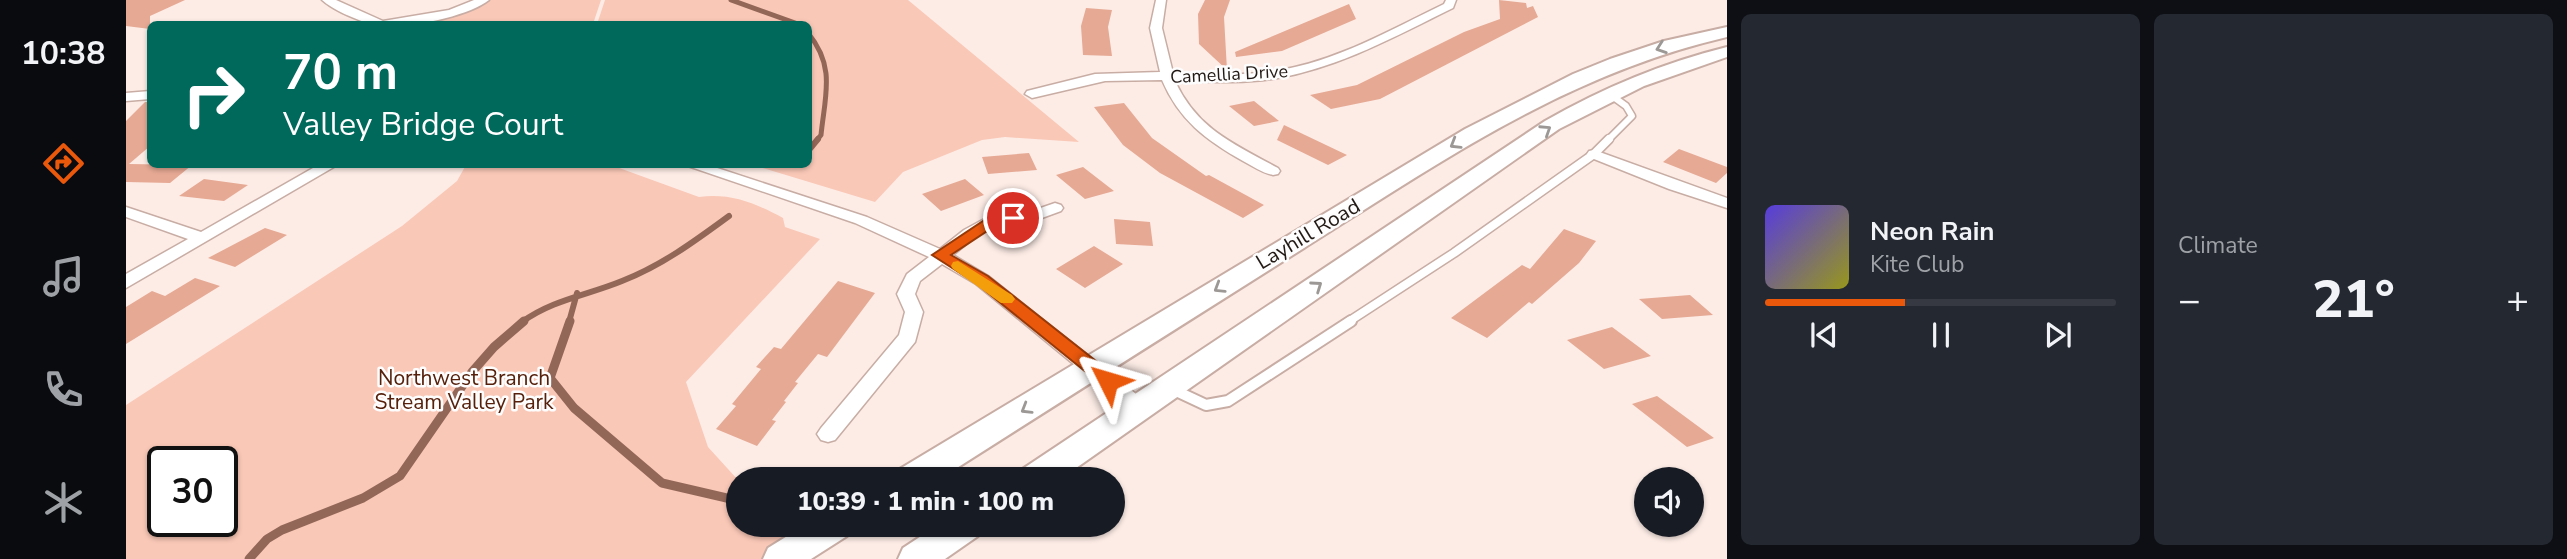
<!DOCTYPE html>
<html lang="en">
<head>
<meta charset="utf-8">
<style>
  body { margin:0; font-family:"Nunito Sans",sans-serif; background:#242831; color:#f1f3f6; height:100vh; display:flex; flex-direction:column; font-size:26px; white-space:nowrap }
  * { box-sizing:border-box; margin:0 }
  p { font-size:23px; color:#9ea1a6 }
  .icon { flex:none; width:38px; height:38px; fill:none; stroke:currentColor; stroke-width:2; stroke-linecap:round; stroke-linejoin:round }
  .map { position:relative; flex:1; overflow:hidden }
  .side { display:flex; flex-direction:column; gap:14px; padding:14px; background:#0d0f14; width:840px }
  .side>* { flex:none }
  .guide { position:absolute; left:21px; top:21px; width:665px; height:147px; border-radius:10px; box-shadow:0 2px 5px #0004; background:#00695c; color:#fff; overflow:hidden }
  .fabs { position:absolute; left:1508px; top:467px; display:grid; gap:14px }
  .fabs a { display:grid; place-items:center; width:70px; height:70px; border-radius:50%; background:#171b24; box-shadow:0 2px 5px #0004; font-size:35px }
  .speed { position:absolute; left:21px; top:446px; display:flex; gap:14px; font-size:35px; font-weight:700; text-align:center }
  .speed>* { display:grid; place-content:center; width:91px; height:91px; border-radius:50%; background:#171b24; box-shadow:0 2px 5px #0004; line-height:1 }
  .speed .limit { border:4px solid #111; border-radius:10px; background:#fff; color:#111 }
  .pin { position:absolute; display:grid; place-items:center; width:60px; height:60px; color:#fff; margin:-30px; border:4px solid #fff; border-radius:50%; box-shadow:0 2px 7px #0007 }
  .me { position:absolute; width:77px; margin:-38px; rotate:310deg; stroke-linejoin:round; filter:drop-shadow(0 0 5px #0008) }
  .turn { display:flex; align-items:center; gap:24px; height:147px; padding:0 21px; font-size:32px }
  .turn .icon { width:91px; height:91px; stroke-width:2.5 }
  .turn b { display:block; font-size:49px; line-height:60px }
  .big { font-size:52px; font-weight:800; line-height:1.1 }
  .side .widget { flex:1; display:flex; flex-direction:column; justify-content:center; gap:10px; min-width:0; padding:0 24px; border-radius:10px; background:#242831 }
  .song { display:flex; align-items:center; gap:21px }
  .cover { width:84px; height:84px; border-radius:10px; background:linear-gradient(135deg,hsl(250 70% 55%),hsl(60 70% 35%)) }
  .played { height:7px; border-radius:4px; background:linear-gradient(90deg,#ea580c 40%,#363941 40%) }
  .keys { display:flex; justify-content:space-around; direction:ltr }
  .heat { display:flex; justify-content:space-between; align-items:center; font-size:38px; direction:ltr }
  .side .tiles { flex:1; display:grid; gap:14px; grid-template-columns:repeat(2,1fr) }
  .trip { position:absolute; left:600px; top:467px; width:399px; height:70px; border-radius:35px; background:#171b24; box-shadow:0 2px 5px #0004; font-weight:800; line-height:70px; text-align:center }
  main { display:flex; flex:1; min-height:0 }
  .tab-bar { display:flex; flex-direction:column; width:126px; justify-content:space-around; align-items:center; background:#090b0e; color:#9ea1a6 }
  .tab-bar .icon { width:49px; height:49px }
  .tab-bar .current { color:#ea580c }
  .tab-bar b { font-size:32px; color:#f1f3f6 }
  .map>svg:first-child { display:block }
  .green { fill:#fac8b7; fill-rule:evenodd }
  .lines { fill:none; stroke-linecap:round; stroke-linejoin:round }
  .stream-far2 { stroke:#936758; stroke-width:5 }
  .stream-far1 { stroke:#936758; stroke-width:6 }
  .stream { stroke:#936758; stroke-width:9 }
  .building { fill:#e6a994 }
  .service-far2-casing { stroke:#c8ada4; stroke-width:9 }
  .service-far1-casing { stroke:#c8ada4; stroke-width:11 }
  .service-casing { stroke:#c8ada4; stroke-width:14 }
  .minor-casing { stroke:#c8ada4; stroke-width:3 }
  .secondary-casing { stroke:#c8ada4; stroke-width:4 }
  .service-far2 { stroke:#fff; stroke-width:6 }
  .service-far1 { stroke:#fff; stroke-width:8 }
  .service { stroke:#fff; stroke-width:10 }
  .minor { fill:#fff; fill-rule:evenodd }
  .secondary { fill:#fff; fill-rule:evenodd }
  .oneway { stroke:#9c9896 }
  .route { fill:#ea580c; stroke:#983908; stroke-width:2 }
  .slow { fill:#f59e0b }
  .labels { text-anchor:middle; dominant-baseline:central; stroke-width:5; stroke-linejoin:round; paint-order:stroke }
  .far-street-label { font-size:18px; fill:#221915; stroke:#fdfdfd }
  .street-label { font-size:21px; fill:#221915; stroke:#fdfdfd }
  .park-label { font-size:21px; fill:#56200b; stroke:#fdfdfd }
</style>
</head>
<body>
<main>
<nav class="tab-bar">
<b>10:38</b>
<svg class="icon current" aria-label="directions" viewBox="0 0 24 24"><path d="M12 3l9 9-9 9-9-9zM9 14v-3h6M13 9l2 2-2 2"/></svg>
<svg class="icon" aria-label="music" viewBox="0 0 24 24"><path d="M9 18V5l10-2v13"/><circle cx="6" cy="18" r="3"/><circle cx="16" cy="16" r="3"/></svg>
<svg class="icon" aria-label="phone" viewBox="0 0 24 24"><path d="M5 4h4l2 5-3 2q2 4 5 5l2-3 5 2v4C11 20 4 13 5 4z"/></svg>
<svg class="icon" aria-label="climate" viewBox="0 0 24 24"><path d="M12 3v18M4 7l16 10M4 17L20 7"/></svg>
</nav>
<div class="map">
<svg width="1601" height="559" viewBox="0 0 1601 559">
  <rect width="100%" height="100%" fill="#fdece6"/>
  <!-- green -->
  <path class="green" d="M 358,0 L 475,0 L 467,24 L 297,24 Z
    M 479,0 L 782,0 L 953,142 L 879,137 L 856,140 L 777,172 L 749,202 L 627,165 L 682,164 L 682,24 L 471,24 Z
    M 340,165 L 485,165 L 573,197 C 605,193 629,203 657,218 L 659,227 L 694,239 L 560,382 L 582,447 L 612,480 L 612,525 L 655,525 L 675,546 L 655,559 L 0,559 L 0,405 L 276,226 L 331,181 ZM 37,462 L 96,462 L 96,522 L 37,522 Z"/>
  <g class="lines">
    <!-- stream-far2 -->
    <path class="stream-far2" d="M 605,0 L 672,24
      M 682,33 C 710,67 699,95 695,135 L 691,140"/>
    <!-- stream-far1 -->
    <path class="stream-far1" d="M 682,151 L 692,139
      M 396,322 C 426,300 462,295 496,281 C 535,266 569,241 603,216
      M 443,322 L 451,293"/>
    <!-- stream -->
    <path class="stream" d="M 444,321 L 424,378 L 448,408 L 536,483 L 605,499
      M 123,559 L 141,539 L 156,530 L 237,498 L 274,476 L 346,372 L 368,347 L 398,321"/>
  </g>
  <!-- building -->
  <path class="building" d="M 0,0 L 59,0 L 24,16 L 24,29 L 0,26 Z
    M 1079,0 L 1104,0 L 1098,17 L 1101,70 L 1073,44 L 1072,14 Z
    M 1373,0 L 1400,3 L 1401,8 L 1407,6 L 1412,17 L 1254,99 L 1205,109 L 1184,95 L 1231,85 L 1338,32 L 1374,19 Z
    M 1223,4 L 1230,19 L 1156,51 L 1110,57 L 1109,52 Z
    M 960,8 L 986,10 L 982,27 L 986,56 L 957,55 L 955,26 Z
    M 1128,101 L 1153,121 L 1128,126 L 1103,106 Z
    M 24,102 L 24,146 L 3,164 L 66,165 L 44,183 L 0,182 L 0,121 L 19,102 Z
    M 998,103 L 1026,138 L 1080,176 L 1083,175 L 1138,205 L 1117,218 L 1034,173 L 997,145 L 968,107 Z
    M 1158,125 L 1221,155 L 1202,165 L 1151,140 Z
    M 1553,149 L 1601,167 L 1601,173 L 1590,183 L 1537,162 Z
    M 903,153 L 911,170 L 862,174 L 856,157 Z
    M 957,167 L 988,191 L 959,199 L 930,175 Z
    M 78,179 L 122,185 L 98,201 L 53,196 Z
    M 839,179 L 858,195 L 815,211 L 796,194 Z
    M 988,219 L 1024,222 L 1027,246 L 990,244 Z
    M 139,228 L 161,235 L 109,267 L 82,258 Z
    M 1438,229 L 1470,241 L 1453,263 L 1406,304 L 1403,302 L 1361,338 L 1325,318 L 1396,265 L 1404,269 Z
    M 968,246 L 997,264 L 959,288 L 930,269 Z
    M 69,278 L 94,286 L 0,344 L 0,307 L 26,291 L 39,296 Z
    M 712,281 L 749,293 L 701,357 L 692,354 L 669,382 L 672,383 L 658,401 L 660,402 L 646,420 L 650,421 L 631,446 L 590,429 L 610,406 L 606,404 L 635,369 L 630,367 L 648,347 L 655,349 Z
    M 1564,295 L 1587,315 L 1536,319 L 1513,299 Z
    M 1486,327 L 1525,356 L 1478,369 L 1441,340 Z
    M 1531,396 L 1588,438 L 1561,447 L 1506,404 Z"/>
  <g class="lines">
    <!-- service-far2 casing -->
    <g class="service-far2-casing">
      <path id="service-far2" d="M 1482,140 L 1506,116 L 1500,106 L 1482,93"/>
    </g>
    <!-- service-far1 casing -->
    <g class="service-far1-casing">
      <path id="service-far1" d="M 1222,322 L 1328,253 L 1468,154 L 1483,139"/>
    </g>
    <!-- service casing -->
    <g class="service-casing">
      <path id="service" d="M 1048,390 L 1080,405 L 1102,401 L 1225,321"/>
    </g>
    <!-- minor casing -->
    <g class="minor-casing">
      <path id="minor" d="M 196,0 L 210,0 L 257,21 L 323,10 L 348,0 L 363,0 C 342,17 271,32 244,24 C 229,19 207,10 196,0 Z
        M 1030,0 L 1040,0 L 1036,28 L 1047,73 C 1081,74 1115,76 1149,71 C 1209,62 1264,30 1318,4 L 1320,0 L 1330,0 L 1327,8 C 1270,36 1214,67 1152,78 C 1118,84 1083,82 1049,81 C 1071,129 1108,144 1152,168 L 1154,171 L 1152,174 L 1147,175 C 1136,173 1127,166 1117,161 C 1080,140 1053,120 1036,80 L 979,81 L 906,98 L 899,94 L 901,91 L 969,74 L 1034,72 L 1024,28 Z
        M 24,91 L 24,99 L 0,101 L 0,93 Z
        M 1468,150 L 1601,198 L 1601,208 L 1543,189 L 1463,157 L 1461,154 L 1463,151 Z
        M 194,164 L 213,164 L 0,288 L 0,274 L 62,239 L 0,217 L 0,207 L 75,232 Z
        M 556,164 L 579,164 L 741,217 L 814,249 L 838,230 L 862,217 L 903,212 L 929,203 L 935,205 L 937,208 L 935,211 L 905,222 L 872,225 L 850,236 L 827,255 L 862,276 L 1020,402 L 1023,407 L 1020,412 L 1013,415 L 1006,412 L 850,284 L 816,264 L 794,281 L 789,294 L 797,312 L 789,342 L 709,440 L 702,442 L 695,440 L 691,434 L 695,428 L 773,335 L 779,312 L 771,294 L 781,274 L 803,257 L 729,223 Z"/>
    </g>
    <!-- secondary casing -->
    <g class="secondary-casing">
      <path id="secondary" d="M 1601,27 L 1601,37 C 1439,75 1316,161 1178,248 C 1056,325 934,402 812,480 L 768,480 L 772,470 L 1339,129 L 1447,74 L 1484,59 L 1538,41 Z
        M 1601,47 L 1601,57 L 1518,86 L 1433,129 L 933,480 L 891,480 L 895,470 L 1419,121 C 1477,88 1536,63 1601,47 Z
        M 679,525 L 726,525 L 721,536 L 685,559 L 637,559 L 642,548 Z
        M 812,525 L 857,525 L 852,536 L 819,559 L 772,559 L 777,548 Z"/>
    </g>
    <!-- service-far2 -->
    <use href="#service-far2" class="service-far2"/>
    <!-- service-far1 -->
    <use href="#service-far1" class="service-far1"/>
    <!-- service -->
    <use href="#service" class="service"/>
    <!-- minor -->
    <use href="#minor" class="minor"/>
    <!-- secondary -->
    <use href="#secondary" class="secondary"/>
  </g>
  <!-- one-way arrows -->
  <defs><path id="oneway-chevron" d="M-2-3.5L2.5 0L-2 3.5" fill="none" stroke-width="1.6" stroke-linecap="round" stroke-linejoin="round" transform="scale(1.75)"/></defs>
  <g class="oneway">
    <use href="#oneway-chevron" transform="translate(1535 48) rotate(161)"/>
    <use href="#oneway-chevron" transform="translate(1420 130) rotate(-33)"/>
    <use href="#oneway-chevron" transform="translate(1329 144) rotate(149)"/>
    <use href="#oneway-chevron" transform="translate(1191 286) rotate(-35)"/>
    <use href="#oneway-chevron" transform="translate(1093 288) rotate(148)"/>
    <use href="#oneway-chevron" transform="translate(900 409) rotate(149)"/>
  </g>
  <!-- route -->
  <path class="route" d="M 887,214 L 892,215 L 894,218 L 892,221 L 872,224 L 825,255 L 862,276 L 989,376 L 992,381 L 989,385 L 976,385 L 851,284 L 806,255 L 863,217 Z"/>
  <!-- slow -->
  <path class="slow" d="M 832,261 L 886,295 L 889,299 L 886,303 L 875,303 L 827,269 L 825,266 L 827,262 Z"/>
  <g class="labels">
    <!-- far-street labels -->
    <g class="far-street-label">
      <text transform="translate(1103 74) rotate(-3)">Camellia Drive</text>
    </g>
    <!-- street labels -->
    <g class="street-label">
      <text transform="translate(1182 234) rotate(-31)">Layhill Road</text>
    </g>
    <!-- park labels -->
    <g class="park-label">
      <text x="338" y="378">Northwest Branch<tspan x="338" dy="24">Stream Valley Park</tspan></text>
    </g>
  </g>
</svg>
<div class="fabs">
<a><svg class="icon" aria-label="sound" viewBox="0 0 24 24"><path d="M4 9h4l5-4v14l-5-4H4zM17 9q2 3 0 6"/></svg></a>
</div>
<div class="speed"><div class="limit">30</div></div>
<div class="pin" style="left:887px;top:218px;background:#d93025"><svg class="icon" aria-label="arrive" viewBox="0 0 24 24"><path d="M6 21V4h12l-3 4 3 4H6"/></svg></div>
<svg class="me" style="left:982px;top:381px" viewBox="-20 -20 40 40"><path d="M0-17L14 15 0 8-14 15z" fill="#ea580c" stroke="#fff" stroke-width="4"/></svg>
<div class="trip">10:39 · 1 min · 100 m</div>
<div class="guide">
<div class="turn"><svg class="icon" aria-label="right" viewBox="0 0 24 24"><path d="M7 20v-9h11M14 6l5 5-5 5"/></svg><div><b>70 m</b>Valley Bridge Court</div></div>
</div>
</div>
<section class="side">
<div class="tiles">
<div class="widget">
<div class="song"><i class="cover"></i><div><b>Neon Rain</b><p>Kite Club</p></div></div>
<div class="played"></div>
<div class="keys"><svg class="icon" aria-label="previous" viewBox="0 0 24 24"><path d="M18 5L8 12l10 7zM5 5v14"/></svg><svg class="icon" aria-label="pause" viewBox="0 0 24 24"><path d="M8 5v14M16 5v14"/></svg><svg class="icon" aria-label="next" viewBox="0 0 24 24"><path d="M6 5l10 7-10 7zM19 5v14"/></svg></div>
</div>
<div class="widget"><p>Climate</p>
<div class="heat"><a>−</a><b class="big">21°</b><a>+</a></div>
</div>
</div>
</section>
</main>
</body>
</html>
